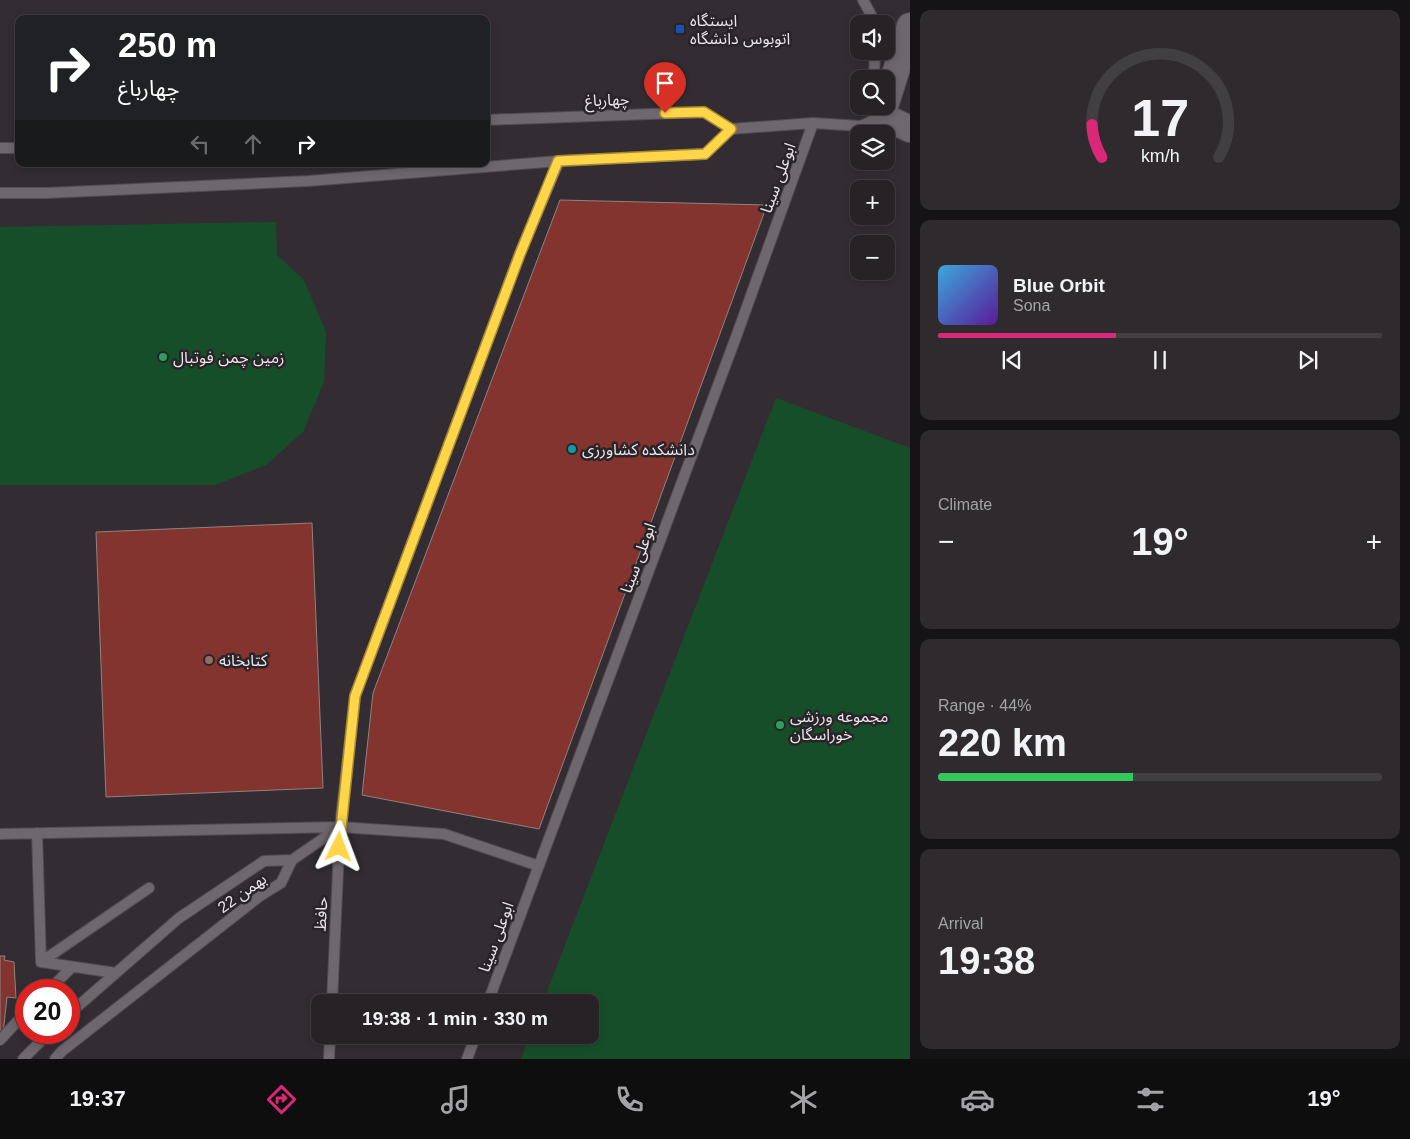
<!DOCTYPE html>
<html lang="en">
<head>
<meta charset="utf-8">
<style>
  body { margin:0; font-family:Arial,"Noto Sans Arabic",sans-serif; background:#2e2a2e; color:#f1f3f6; height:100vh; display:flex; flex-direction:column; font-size:19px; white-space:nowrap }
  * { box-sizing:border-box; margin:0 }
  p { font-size:16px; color:#a4a4a7 }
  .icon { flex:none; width:28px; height:28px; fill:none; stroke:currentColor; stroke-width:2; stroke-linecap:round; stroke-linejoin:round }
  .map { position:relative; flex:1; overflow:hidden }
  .panel { display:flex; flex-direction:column; gap:10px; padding:10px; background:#151315; width:500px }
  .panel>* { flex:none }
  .banner { position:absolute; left:15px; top:15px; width:475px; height:152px; border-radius:10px; box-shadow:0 2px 8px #0003,0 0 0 1px #423f43; background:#202124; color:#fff; overflow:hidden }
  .controls { position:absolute; left:850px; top:15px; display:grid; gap:10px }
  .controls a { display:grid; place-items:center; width:45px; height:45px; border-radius:10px; background:#262226; box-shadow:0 2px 8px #0003,0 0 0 1px #423f43; font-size:25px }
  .speed { position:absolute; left:15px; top:979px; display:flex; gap:10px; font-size:25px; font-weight:700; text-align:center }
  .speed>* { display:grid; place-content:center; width:65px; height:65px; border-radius:50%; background:#262226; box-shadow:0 2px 8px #0003,0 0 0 1px #423f43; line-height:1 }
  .speed .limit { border:8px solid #d22; background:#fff; color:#111 }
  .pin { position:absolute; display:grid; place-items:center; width:42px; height:42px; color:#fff; margin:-51px -21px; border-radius:50% 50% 50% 0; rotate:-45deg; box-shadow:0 0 5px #0007 }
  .pin .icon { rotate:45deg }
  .me { position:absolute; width:55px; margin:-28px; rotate:3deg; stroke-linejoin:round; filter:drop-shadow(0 0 4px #0008) }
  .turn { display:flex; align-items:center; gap:18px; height:105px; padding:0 20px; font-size:22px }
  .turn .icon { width:65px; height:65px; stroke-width:2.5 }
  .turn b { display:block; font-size:35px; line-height:42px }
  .lanes { display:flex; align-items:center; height:48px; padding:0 20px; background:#0003; justify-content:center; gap:25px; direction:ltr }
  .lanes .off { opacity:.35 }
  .big { font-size:38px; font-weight:600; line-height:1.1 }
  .panel .tile { flex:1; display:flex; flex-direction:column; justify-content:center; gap:8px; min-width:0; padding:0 18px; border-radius:10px; background:#2e2a2e }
  .panel .dial { align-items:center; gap:0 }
  .dial svg { height:130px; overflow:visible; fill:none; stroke:#423f43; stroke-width:7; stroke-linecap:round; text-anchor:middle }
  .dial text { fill:#f1f3f6; stroke:none }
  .song { display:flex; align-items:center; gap:15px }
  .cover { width:60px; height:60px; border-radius:8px; background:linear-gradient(135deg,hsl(200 70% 55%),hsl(270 70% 35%)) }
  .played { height:5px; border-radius:2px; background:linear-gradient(90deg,#db2777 40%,#423f43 40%) }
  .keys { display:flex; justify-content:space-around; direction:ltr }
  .heat { display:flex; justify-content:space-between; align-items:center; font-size:28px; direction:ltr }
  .charge { height:8px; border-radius:4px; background:linear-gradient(90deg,#34c759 44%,#423f43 0) }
  .trip { position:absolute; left:311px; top:994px; width:288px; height:50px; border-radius:10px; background:#262226; box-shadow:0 2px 8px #0003,0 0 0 1px #423f43; font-weight:600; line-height:50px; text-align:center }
  .menu { display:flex; height:80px; justify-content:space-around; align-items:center; background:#0f0e0f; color:#a4a4a7 }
  .menu .icon { width:35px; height:35px }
  .menu .selected { color:#db2777 }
  .menu b { font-size:22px; color:#f1f3f6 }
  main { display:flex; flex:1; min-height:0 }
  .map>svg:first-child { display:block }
  .green { fill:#174e2a }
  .building { fill:#83342e; stroke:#8e8382 }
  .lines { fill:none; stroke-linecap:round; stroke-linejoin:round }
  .service-casing { stroke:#514c51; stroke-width:12 }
  .tertiary-casing { stroke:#514c51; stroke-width:28 }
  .service { stroke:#6e676e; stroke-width:10 }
  .tertiary { stroke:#6e676e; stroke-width:26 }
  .route-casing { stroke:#a68a30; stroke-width:12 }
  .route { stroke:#ffd54a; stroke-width:9 }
  .transit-dot { fill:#1a4fb4; stroke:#292429; stroke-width:2 }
  .leisure-dot { fill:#2e9e5b; stroke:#292429; stroke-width:2 }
  .culture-dot { fill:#0f9aa8; stroke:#292429; stroke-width:2 }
  .education-dot { fill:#8d6e63; stroke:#292429; stroke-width:2 }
  .labels { text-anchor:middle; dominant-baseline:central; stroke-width:5; stroke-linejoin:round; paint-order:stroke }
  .poi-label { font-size:16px; fill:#e9e5e9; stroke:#292429; text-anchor:start }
  .street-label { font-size:16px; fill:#e9e5e9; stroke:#292429 }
</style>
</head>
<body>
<main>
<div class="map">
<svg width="910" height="1059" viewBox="0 0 910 1059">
  <rect width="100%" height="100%" fill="#332d33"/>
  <!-- green -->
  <path class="green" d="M 276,222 L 277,255 L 304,280 L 326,332 L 324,382 L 303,432 L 266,465 L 215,485 L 0,485 L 0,227 Z
    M 776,398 L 910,448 L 910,1059 L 521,1059 L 530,1035 L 590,1035 L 590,1002 L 543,1002 Z"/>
  <!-- building -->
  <path class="building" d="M 560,200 L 767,205 L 539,829 L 362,795 L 373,693 Z
    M 312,523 L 323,788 L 106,797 L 96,532 Z
    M 0,956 L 5,956 L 4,960 L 14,962 L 16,998 L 7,997 L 3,1034 L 0,1034 Z"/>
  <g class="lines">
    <!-- service casing -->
    <g class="service-casing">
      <path id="service" d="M 863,0 L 876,24
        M 874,79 L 875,51
        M 486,120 L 704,112 L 731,129
        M 731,129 L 813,123 L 861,126 L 882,116
        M 0,148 L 19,148
        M 0,193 L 47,193 L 308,181 L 559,161 L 705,154 L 731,129
        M 37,833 L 41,962 L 116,973
        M 0,834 L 340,827 L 444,834 L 539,866
        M 292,860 L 340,827
        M 41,962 L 149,888
        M 49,990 L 72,967
        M 332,1002 L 340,827 L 355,696 L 520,253 L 559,161
        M 488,1002 L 736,337 L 813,123
        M 69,1014 L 179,918 L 264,861 L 292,860
        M 0,1040 L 26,1012
        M 23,1059 L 50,1032
        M 55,1059 L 62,1051 L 260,896 L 281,883 L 292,860
        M 329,1059 L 330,1035
        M 467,1059 L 476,1035"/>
    </g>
    <!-- tertiary casing -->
    <g class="tertiary-casing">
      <path id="tertiary" d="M 886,103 L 910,26
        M 882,116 L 910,129"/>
    </g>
    <!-- service -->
    <use href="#service" class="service"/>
    <!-- tertiary -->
    <use href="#tertiary" class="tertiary"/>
  </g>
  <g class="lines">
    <!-- route casing -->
    <g class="route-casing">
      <path id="route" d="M 339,847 L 355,696 L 520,254 L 558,161 L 705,154 L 731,129 L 704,112 L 665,113"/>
    </g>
    <!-- route -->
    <use href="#route" class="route"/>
  </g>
  <!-- markers -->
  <rect class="transit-dot" x="675" y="24" width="10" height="10" rx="2.5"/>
  <g class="leisure-dot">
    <circle cx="163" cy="357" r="5"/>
    <circle cx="780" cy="725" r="5"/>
  </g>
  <circle class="culture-dot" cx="572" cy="449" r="5"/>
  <circle class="education-dot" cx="209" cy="660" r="5"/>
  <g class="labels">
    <!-- poi labels -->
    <g class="poi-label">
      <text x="690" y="20">ایستگاه<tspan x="690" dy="18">اتوبوس دانشگاه</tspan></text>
      <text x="173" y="357">زمین چمن فوتبال</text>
      <text x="582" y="449">دانشکده کشاورزی</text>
      <text x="219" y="660">کتابخانه</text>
      <text x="790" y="716">مجموعه ورزشی<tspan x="790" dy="18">خوراسگان</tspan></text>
    </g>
    <!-- street labels -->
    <g class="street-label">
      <text transform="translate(607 100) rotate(-2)">چهارباغ</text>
      <text transform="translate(778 178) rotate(-70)">ابوعلی سینا</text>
      <text transform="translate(638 558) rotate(-70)">ابوعلی سینا</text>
      <text transform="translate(242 893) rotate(-36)">22 بهمن</text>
      <text transform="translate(321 914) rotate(-87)">حافظ</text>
      <text transform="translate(496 937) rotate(-70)">ابوعلی سینا</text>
    </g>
  </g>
</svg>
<div class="controls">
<a><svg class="icon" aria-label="sound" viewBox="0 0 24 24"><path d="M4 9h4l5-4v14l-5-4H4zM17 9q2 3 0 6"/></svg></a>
<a><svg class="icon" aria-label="search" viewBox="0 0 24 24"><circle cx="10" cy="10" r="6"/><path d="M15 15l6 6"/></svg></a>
<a><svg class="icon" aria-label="layers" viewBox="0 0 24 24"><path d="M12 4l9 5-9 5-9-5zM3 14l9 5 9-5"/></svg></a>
<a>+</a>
<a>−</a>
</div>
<div class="speed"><div class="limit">20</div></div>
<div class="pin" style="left:665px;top:113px;background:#d93025"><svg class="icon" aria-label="arrive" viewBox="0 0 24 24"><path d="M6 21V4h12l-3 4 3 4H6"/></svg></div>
<svg class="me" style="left:339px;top:847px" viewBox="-20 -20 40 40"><path d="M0-17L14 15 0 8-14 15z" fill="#ffd54a" stroke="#fff" stroke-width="4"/></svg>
<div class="trip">19:38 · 1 min · 330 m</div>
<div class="banner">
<div class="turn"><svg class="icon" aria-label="right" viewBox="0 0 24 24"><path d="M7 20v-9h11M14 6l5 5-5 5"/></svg><div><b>250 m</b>چهارباغ</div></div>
<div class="lanes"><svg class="icon off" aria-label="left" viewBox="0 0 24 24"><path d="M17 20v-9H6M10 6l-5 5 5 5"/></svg><svg class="icon off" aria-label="ahead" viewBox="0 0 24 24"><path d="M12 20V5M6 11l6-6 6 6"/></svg><svg class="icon" aria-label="right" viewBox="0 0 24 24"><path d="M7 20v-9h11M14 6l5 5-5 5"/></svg></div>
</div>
</div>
<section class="panel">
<div class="tile dial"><svg viewBox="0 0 100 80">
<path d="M14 69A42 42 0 1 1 86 69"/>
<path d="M14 69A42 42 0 0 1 8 49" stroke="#db2777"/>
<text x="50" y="56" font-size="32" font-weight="700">17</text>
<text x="50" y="72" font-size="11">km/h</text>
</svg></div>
<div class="tile">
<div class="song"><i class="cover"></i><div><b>Blue Orbit</b><p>Sona</p></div></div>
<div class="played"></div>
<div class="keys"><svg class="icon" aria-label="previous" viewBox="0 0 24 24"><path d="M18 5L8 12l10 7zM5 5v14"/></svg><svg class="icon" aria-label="pause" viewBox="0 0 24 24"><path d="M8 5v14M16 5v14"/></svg><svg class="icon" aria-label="next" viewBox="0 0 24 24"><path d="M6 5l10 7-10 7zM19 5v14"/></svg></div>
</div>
<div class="tile"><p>Climate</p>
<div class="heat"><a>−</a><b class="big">19°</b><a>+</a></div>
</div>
<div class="tile"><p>Range · 44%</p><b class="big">220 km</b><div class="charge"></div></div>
<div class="tile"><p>Arrival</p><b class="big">19:38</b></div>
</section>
</main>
<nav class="menu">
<b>19:37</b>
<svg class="icon selected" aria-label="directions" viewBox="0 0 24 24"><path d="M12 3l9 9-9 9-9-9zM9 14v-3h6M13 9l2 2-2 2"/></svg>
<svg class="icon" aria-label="music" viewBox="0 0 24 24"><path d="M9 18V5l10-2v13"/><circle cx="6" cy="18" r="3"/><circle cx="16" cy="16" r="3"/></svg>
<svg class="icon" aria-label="phone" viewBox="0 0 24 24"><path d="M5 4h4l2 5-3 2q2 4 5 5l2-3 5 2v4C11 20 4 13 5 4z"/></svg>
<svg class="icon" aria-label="climate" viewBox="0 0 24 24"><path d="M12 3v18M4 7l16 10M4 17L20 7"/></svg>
<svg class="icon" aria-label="car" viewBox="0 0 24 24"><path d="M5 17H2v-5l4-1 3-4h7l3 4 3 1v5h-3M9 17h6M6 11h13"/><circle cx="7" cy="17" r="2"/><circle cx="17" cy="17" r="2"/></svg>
<svg class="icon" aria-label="filters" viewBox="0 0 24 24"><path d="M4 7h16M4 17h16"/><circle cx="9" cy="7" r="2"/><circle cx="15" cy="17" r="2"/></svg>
<b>19°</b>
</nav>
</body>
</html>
